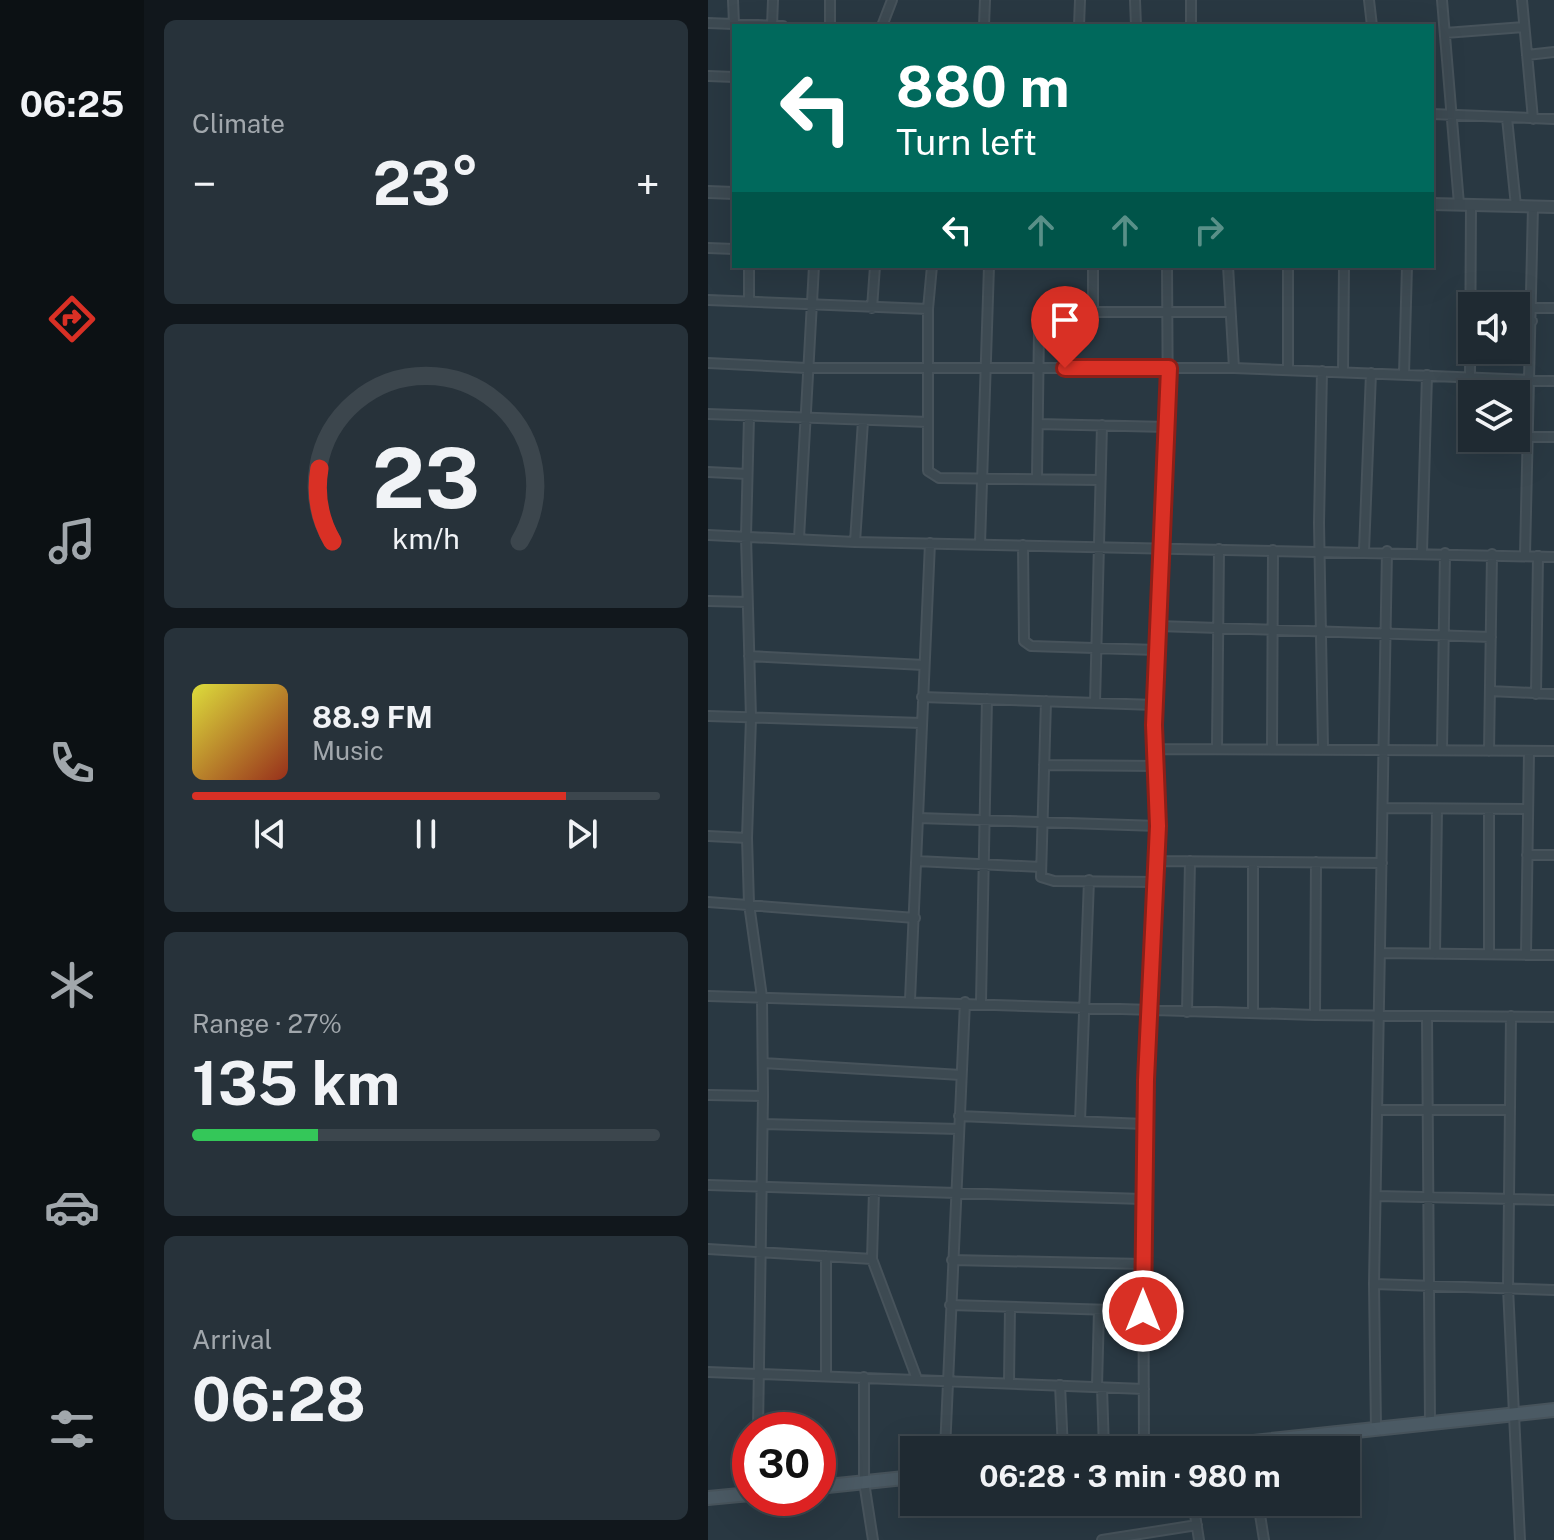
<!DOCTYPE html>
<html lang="en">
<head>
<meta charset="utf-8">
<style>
  body { margin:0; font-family:"Public Sans",sans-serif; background:#27323a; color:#f1f3f6; height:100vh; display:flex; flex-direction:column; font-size:30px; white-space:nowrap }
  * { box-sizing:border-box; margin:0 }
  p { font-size:26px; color:#a1a7ac }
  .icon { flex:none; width:44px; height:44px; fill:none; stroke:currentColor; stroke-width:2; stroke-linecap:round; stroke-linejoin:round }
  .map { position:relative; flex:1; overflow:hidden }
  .sheet { display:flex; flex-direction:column; gap:20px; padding:20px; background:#11171c; width:564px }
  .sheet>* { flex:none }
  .hud { position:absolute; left:24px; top:24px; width:702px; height:244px; border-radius:0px; box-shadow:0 8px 32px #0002,0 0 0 2px #3c464d; background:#00695c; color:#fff; overflow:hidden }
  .controls { position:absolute; left:750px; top:292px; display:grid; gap:16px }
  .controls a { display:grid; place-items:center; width:72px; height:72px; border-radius:0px; background:#1f2a32; box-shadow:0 8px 32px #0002,0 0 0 2px #3c464d; font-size:40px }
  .speed { position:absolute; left:24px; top:1412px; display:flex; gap:16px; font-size:40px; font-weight:700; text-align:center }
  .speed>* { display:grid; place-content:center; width:104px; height:104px; border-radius:50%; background:#1f2a32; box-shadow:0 8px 32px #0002,0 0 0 2px #3c464d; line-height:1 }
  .speed .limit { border:12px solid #d22; background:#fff; color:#111 }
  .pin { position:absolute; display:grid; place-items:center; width:68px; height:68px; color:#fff; margin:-82px -34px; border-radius:50% 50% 50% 0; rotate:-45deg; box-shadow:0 0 8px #0007 }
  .pin .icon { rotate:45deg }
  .me { position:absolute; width:88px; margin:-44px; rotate:0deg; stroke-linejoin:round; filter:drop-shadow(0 0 6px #0008) }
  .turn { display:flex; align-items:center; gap:28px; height:168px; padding:0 32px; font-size:36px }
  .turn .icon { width:104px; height:104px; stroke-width:2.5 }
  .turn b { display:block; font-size:56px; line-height:68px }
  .lanes { display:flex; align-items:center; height:76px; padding:0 32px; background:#0003; justify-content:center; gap:40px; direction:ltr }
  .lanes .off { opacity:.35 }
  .big { font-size:60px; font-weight:700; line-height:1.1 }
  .sheet .widget { flex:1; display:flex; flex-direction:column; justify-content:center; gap:12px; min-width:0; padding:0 28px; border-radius:12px; background:#27323a }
  .sheet .dial { align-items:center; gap:0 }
  .dial svg { height:208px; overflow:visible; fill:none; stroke:#3c464d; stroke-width:7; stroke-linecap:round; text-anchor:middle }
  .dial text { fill:#f1f3f6; stroke:none }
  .song { display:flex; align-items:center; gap:24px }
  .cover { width:96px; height:96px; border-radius:12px; background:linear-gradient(135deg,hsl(60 70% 55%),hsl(10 70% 35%)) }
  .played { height:8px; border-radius:4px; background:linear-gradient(90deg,#d93025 80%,#3c464d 80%) }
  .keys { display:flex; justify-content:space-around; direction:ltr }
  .heat { display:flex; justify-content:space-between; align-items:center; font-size:44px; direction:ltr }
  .charge { height:12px; border-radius:6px; background:linear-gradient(90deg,#34c759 27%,#3c464d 0) }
  .trip { position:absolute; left:192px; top:1436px; width:460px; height:80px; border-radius:0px; background:#1f2a32; box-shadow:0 8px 32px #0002,0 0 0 2px #3c464d; font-weight:700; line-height:80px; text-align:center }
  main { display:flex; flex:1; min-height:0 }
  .tab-bar { display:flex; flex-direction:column; width:144px; justify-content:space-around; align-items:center; background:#0c1114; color:#a1a7ac }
  .tab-bar .icon { width:56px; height:56px }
  .tab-bar .active { color:#d93025 }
  .tab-bar b { font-size:36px; color:#f1f3f6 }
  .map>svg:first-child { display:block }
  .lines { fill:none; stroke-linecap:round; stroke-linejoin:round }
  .minor-casing { stroke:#47535b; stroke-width:12 }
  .tertiary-casing { stroke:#47535b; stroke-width:14 }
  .secondary-casing { stroke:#47535b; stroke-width:16 }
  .minor { stroke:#3d4a52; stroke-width:8 }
  .tertiary { stroke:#3d4a52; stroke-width:10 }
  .secondary { stroke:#4b5a64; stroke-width:12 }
  .route-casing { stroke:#8d1f18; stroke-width:20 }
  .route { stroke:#d93025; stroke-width:14 }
</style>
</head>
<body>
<main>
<nav class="tab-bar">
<b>06:25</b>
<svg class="icon active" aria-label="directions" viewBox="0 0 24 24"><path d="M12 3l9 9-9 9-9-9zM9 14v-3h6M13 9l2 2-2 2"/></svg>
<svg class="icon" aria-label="music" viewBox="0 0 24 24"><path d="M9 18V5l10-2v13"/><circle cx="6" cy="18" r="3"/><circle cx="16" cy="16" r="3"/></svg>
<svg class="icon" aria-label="phone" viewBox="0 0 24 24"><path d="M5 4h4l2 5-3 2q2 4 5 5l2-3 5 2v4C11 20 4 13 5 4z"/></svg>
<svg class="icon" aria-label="climate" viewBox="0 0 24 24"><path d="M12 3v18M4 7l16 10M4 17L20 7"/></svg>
<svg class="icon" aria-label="car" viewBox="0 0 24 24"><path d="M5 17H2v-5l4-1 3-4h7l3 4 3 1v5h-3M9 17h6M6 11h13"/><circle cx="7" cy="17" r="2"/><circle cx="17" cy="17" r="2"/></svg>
<svg class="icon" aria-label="filters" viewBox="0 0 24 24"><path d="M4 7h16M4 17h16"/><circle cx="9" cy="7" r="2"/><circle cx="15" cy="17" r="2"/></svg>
</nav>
<section class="sheet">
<div class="widget"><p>Climate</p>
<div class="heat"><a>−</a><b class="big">23°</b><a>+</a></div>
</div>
<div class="widget dial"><svg viewBox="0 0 100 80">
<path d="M14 69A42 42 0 1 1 86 69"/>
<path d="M14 69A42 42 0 0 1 9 41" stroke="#d93025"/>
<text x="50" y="56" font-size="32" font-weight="700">23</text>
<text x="50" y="72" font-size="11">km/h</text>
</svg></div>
<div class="widget">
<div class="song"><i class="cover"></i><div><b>88.9 FM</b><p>Music</p></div></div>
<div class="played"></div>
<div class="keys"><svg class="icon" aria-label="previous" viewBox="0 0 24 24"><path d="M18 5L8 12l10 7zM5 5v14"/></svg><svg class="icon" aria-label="pause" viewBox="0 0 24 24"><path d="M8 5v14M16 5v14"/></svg><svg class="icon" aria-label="next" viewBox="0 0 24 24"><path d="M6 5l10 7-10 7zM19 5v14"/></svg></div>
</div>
<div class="widget"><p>Range · 27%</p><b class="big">135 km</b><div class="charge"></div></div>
<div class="widget"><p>Arrival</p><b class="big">06:28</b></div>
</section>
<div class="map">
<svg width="846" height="1540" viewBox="0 0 846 1540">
  <rect width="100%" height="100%" fill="#293842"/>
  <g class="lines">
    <!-- minor casing -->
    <g class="minor-casing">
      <path id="minor" d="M 25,0 L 26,24
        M 427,0 L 428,26
        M 661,0 L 664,26
        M 734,0 L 751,204
        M 814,0 L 825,119
        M 0,23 L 75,26
        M 64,26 L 65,0
        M 122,26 L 122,0
        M 174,26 L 184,0
        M 276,26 L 277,0
        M 371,26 L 372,0
        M 483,26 L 483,0
        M 737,33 L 816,27
        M 819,55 L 846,52
        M 0,76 L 26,77
        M 724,114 L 846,119
        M 799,118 L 808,206
        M 0,248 L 26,249
        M 224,266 L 220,309 L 220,471 L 231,478 L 392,480
        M 520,266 L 526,368
        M 0,300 L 220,309
        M 41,302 L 41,266
        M 164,308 L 167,266
        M 824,308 L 846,308
        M 385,312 L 385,266
        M 808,321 L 824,321
        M 0,363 L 98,368 L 526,368 L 846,381
        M 580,369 L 580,266
        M 614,371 L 611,523 L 615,748
        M 635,372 L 636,266
        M 696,374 L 699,266
        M 762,377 L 763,205
        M 0,414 L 220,422
        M 41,417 L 38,536 L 43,718 L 39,838 L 41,904 L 54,997 L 55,1096 L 50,1430
        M 330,424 L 460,427
        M 821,437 L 846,437
        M 0,472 L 39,474
        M 329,478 L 331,329 L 338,316 L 350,312 L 521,312
        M 0,535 L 147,542 L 846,557
        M 91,538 L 106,266
        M 147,542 L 155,421
        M 272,544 L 281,266
        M 315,545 L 316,641 L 323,646 L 449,650
        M 656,551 L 663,373
        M 714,552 L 719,375
        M 817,555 L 825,206
        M 0,601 L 39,602
        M 450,626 L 783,637
        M 41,656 L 216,665
        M 782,691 L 846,694
        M 828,694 L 830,556
        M 214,697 L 447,705
        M 338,701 L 333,877 L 346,881 L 447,882
        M 387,703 L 394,425
        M 0,716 L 213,723
        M 509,748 L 511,549
        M 564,748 L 565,550
        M 448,749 L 846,751
        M 734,750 L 737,553
        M 781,751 L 784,554
        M 336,765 L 449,766
        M 675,808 L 820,809
        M 210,818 L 450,826
        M 0,836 L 39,838
        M 819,855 L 846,855
        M 209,861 L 333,867
        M 448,861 L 674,863
        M 545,862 L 545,1013
        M 0,902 L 207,918
        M 672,953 L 846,955
        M 727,954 L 729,809
        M 781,954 L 781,809
        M 818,955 L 821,751
        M 0,996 L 607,1015 L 846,1017
        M 202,1000 L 222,543
        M 273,1002 L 279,699
        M 479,1012 L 482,861
        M 607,1015 L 608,862
        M 719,1016 L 722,1423
        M 803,1016 L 800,1288 L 812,1540
        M 55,1063 L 253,1075
        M 0,1095 L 55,1096
        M 669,1110 L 802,1110
        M 251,1116 L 436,1124
        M 372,1121 L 381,880
        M 55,1124 L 251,1129
        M 0,1185 L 435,1199
        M 166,1191 L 164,1259 L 209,1379
        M 668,1196 L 846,1200
        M 0,1249 L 164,1259
        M 244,1260 L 435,1264
        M 666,1284 L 846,1290
        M 242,1305 L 435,1311
        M 0,1372 L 436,1389
        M 118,1376 L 118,1256
        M 156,1377 L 156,1482 L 165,1540
        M 301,1382 L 302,1307
        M 352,1385 L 355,1450
        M 389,1386 L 391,1310
        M 394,1387 L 396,1450
        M 668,1429 L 666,1284 L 679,551
        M 237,1450 L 257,1002
        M 436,1450 L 435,1181 L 450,826 L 446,725 L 460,427 L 459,266
        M 485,1502 L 491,1540
        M 550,1502 L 556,1540
        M 394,1540 L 489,1525"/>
    </g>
    <!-- tertiary casing -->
    <g class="tertiary-casing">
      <path id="tertiary" d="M 0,192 L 26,193
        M 724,204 L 846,207"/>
    </g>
    <!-- secondary casing -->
    <g class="secondary-casing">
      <path id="secondary" d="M 469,1450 L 846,1410
        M 110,1487 L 206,1477
        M 0,1498 L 42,1494"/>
    </g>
    <!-- minor -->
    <use href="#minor" class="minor"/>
    <!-- tertiary -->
    <use href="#tertiary" class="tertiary"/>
    <!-- secondary -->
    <use href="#secondary" class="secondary"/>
  </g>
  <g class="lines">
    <!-- route casing -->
    <g class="route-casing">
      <path id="route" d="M 357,368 L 461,368 L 446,725 L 450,826 L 438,1080 L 435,1311"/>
    </g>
    <!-- route -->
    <use href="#route" class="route"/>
  </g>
</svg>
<div class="controls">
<a><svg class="icon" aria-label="sound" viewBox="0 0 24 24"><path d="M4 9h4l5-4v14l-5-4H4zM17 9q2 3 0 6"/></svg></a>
<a><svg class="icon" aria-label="layers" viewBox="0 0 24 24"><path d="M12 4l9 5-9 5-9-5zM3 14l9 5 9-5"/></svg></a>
</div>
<div class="speed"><div class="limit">30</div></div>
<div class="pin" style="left:357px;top:368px;background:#d93025"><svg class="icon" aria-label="arrive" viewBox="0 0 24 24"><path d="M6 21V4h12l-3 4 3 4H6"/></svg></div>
<svg class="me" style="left:435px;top:1311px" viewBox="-20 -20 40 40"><circle r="17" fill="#d93025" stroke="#fff" stroke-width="3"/><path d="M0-11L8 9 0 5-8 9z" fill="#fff"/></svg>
<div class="trip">06:28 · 3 min · 980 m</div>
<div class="hud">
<div class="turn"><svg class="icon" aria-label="left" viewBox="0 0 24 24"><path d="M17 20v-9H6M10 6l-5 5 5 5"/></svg><div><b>880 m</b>Turn left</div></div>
<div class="lanes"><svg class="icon" aria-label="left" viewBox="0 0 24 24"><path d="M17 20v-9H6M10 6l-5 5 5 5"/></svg><svg class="icon off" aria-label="ahead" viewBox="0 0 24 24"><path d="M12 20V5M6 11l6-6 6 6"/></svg><svg class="icon off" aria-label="ahead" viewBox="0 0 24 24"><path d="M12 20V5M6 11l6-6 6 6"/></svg><svg class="icon off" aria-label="right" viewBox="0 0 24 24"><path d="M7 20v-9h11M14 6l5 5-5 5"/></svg></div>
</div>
</div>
</main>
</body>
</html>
